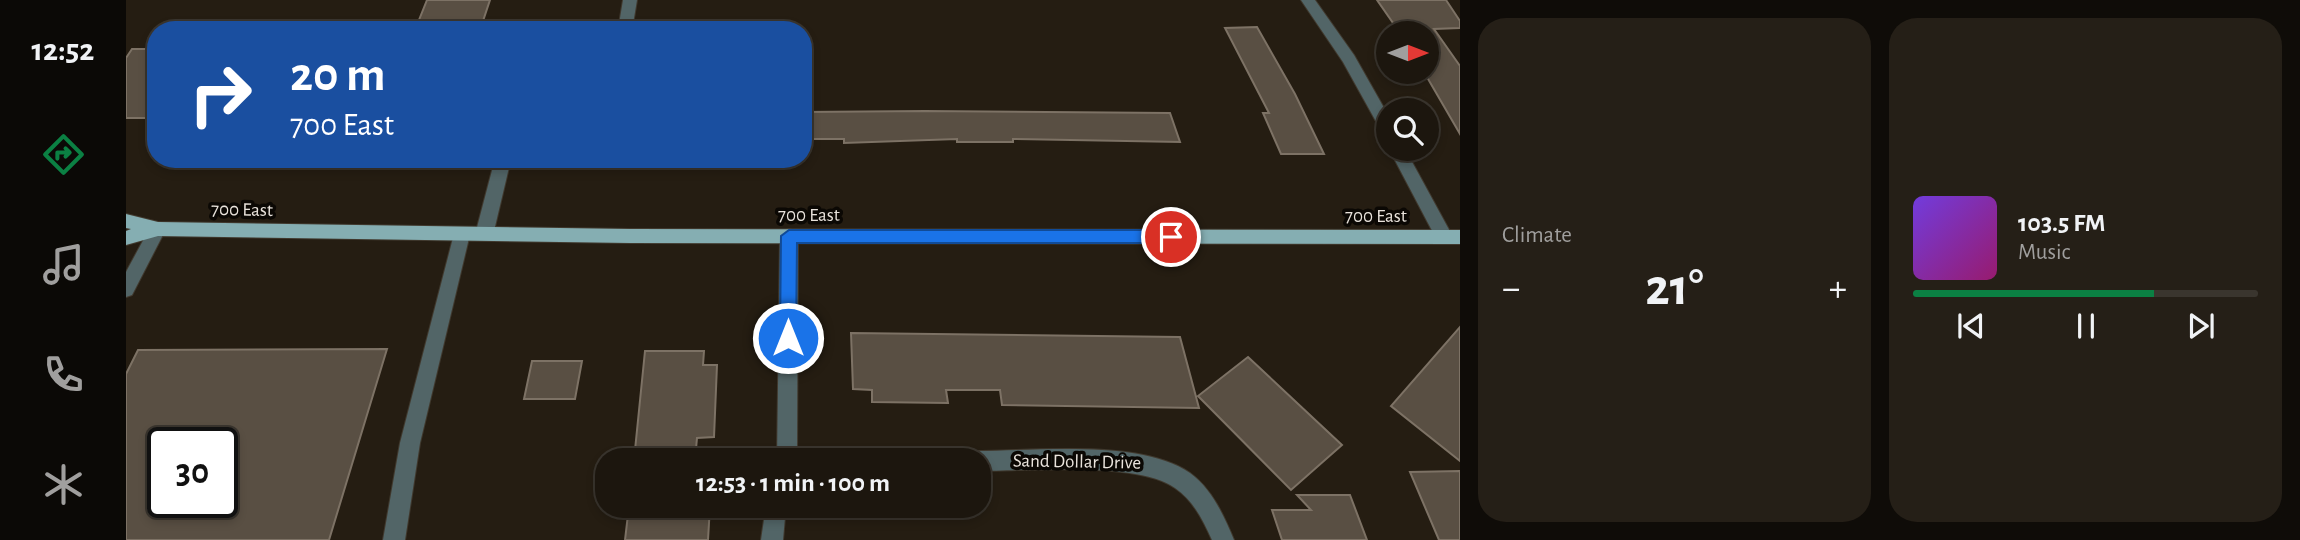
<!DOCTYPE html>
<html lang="en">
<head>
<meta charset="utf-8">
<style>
  body { margin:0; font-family:"Alegreya Sans",sans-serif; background:#251f17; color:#f1f3f6; height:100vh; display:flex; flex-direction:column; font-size:26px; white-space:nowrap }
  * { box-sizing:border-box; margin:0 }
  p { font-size:23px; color:#a09f9e }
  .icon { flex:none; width:38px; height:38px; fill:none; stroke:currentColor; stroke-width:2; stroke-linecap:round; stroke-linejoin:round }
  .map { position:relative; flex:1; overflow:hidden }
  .drawer { display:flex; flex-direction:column; gap:18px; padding:18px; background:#0f0c08; width:840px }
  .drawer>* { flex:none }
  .hud { position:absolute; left:21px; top:21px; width:665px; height:147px; border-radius:28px; box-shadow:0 4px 10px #0003,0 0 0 2px #3a352e; background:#1a4fa0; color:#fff; overflow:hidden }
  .needle { width:46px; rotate:90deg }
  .fabs { position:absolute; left:1250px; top:21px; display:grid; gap:14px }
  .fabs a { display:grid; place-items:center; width:63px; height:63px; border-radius:50%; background:#1c160e; box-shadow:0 4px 10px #0003,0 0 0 2px #3a352e; font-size:35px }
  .speed { position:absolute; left:21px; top:427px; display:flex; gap:14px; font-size:35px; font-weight:700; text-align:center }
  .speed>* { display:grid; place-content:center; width:91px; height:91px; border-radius:50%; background:#1c160e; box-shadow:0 4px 10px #0003,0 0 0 2px #3a352e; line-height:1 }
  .speed .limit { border:4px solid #111; border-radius:10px; background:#fff; color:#111 }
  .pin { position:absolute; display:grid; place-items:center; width:60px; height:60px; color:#fff; margin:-30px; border:4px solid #fff; border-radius:50%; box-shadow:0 2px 7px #0007 }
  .me { position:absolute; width:77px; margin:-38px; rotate:0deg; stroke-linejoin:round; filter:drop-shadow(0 0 5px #0008) }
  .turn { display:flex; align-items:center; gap:24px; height:147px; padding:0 28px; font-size:32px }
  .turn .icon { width:91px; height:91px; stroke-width:2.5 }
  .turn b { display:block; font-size:49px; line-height:60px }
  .big { font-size:52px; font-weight:700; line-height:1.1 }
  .drawer .card { flex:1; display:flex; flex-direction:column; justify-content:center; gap:10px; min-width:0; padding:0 24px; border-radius:28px; background:#251f17 }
  .song { display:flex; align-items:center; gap:21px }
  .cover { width:84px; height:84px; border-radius:10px; background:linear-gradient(135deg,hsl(260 70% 55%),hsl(320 70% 35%)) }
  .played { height:7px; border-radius:4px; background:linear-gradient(90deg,#0b8043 70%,#3a352e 70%) }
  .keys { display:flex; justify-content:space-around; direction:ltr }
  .heat { display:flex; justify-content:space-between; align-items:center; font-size:38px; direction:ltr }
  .drawer .tiles { flex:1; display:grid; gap:18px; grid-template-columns:repeat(2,1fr) }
  .trip { position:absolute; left:469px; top:448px; width:396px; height:70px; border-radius:28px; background:#1c160e; box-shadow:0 4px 10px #0003,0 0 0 2px #3a352e; font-weight:700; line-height:70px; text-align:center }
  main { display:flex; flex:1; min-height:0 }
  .dock { display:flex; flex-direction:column; width:126px; justify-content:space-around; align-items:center; background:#0b0906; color:#a09f9e }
  .dock .icon { width:49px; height:49px }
  .dock .active { color:#0b8043 }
  .dock b { font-size:32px; color:#f1f3f6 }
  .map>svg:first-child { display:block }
  .building { fill:#594f43; stroke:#7d7265; stroke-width:2; fill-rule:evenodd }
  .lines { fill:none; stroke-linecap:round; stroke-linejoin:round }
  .lane-casing { stroke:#40392e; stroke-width:2 }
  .street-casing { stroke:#40392e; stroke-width:2 }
  .primary-casing { stroke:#40392e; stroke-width:2 }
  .lane { fill:#526567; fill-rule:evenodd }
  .street { fill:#526567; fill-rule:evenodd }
  .primary { fill:#85aeb2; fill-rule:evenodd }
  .route { fill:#1a73e8; stroke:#114b97; stroke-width:2 }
  .labels { text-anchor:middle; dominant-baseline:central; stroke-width:7; stroke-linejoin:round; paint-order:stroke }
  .street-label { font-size:19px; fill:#e9e3dc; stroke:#0b0804 }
</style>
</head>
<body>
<main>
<nav class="dock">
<b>12:52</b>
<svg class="icon active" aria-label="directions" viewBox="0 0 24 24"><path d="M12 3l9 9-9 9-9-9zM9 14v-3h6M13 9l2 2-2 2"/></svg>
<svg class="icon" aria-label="music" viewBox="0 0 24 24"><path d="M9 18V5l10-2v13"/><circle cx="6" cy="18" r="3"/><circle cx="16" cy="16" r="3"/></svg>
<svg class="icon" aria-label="phone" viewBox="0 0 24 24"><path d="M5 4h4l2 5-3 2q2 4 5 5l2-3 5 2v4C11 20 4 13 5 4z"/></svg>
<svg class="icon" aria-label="climate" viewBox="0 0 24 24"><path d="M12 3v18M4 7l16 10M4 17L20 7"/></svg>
</nav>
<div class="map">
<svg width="1334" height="540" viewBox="0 0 1334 540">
  <rect width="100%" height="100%" fill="#251d12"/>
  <!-- building -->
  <path class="building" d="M 301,0 L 364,0 L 354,30 L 289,30 Z
    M 1251,0 L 1320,0 L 1334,21 L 1334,28 L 1308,29 L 1334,66 L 1334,134 L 1298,72 L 1300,33 L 1274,33 Z
    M 1131,27 L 1169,94 L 1198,154 L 1155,154 L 1137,113 L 1143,113 L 1099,28 Z
    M 6,49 L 30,49 L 30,118 L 0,118 L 0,58 Z
    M 799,111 L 1044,113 L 1054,142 L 887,139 L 887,142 L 831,142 L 831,139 L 718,143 L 718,139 L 677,139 L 677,112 Z
    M 1334,327 L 1334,461 L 1265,406 Z
    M 725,333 L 1054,337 L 1073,408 L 876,405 L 874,390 L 820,390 L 822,403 L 746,402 L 746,390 L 727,389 Z
    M 261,349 L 203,540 L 0,540 L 0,374 L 12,350 ZM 37,443 L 96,443 L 96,502 L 37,502 Z
    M 519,351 L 578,351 L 577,365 L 591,365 L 588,437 L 571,438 L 569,460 L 508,460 Z
    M 1122,357 L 1216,445 L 1165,490 L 1072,396 Z
    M 406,361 L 456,361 L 449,399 L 398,399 Z
    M 1334,471 L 1334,540 L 1313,540 L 1284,472 Z
    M 1171,495 L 1224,495 L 1241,540 L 1156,540 L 1146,510 L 1185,510 Z
    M 503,506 L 584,506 L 582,540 L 499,540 Z"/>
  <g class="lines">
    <!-- lane casing -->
    <g class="lane-casing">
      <path id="lane" d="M 497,0 L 511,0 L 506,30 L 492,30 Z
        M 369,159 L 385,159 L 367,235 L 364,240 L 352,240 L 349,235 Z
        M 32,222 L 38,224 L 40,229 L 6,295 L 0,297 L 0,272 L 26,224 Z
        M 336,227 L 342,229 L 344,234 L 294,443 L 279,540 L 257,540 L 274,443 L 328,234 L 330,229 Z"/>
    </g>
    <!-- street casing -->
    <g class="street-casing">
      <path id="street" d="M 1175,0 L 1189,0 L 1228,55 L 1262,115 L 1262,136 L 1257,134 L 1217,62 Z
        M 1263,149 L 1279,149 L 1327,237 L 1324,242 L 1318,244 L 1312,242 Z
        M 663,229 L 669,231 L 672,236 L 671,460 L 651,460 L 654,236 L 657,231 Z
        M 852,451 C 910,451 1016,439 1064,473 C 1086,489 1098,516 1108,540 L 1086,540 C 1077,520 1067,500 1049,488 C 1012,461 900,471 852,471 L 852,460 L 842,460 L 845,454 Z
        M 640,506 L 660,506 L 657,540 L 635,540 Z"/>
    </g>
    <!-- primary casing -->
    <g class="primary-casing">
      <path id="primary" d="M 0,214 L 32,222 L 504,229 L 1334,230 L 1334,244 L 504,243 L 32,236 L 0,245 L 0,231 L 5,229 L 0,228 Z"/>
    </g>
    <!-- lane -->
    <use href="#lane" class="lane"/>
    <!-- street -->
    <use href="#street" class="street"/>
    <!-- primary -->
    <use href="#primary" class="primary"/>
  </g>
  <!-- route -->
  <path class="route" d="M 663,230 L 1045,230 L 1052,237 L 1045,243 L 671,243 L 670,338 L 668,344 L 662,346 L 656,344 L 654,338 L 655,236 Z"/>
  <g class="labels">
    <!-- street labels -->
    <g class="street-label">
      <text transform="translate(116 210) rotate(1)">700 East</text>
      <text x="683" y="215">700 East</text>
      <text x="1250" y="216">700 East</text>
      <text transform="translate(951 462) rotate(1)">Sand Dollar Drive</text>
    </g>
  </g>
</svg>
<div class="fabs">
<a><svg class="needle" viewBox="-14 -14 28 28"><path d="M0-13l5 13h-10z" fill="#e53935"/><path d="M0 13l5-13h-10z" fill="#a09f9e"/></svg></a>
<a><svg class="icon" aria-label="search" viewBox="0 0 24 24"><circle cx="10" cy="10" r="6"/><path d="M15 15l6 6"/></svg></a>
</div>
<div class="speed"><div class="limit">30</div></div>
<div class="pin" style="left:1045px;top:237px;background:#d93025"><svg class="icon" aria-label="arrive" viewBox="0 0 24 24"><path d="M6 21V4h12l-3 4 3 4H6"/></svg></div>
<svg class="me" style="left:662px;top:338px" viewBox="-20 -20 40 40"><circle r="17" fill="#1a73e8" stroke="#fff" stroke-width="3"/><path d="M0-11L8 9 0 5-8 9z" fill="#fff"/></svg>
<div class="trip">12:53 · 1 min · 100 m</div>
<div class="hud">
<div class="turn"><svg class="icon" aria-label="right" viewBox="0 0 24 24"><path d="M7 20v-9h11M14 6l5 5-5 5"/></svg><div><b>20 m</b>700 East</div></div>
</div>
</div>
<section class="drawer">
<div class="tiles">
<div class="card"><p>Climate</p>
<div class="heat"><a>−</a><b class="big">21°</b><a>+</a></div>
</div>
<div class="card">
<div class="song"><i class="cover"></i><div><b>103.5 FM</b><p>Music</p></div></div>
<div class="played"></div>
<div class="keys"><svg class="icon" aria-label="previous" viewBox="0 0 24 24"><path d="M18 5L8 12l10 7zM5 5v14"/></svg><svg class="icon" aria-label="pause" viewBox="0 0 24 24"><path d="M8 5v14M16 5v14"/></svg><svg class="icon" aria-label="next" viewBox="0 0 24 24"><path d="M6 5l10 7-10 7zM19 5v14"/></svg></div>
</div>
</div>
</section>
</main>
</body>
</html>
